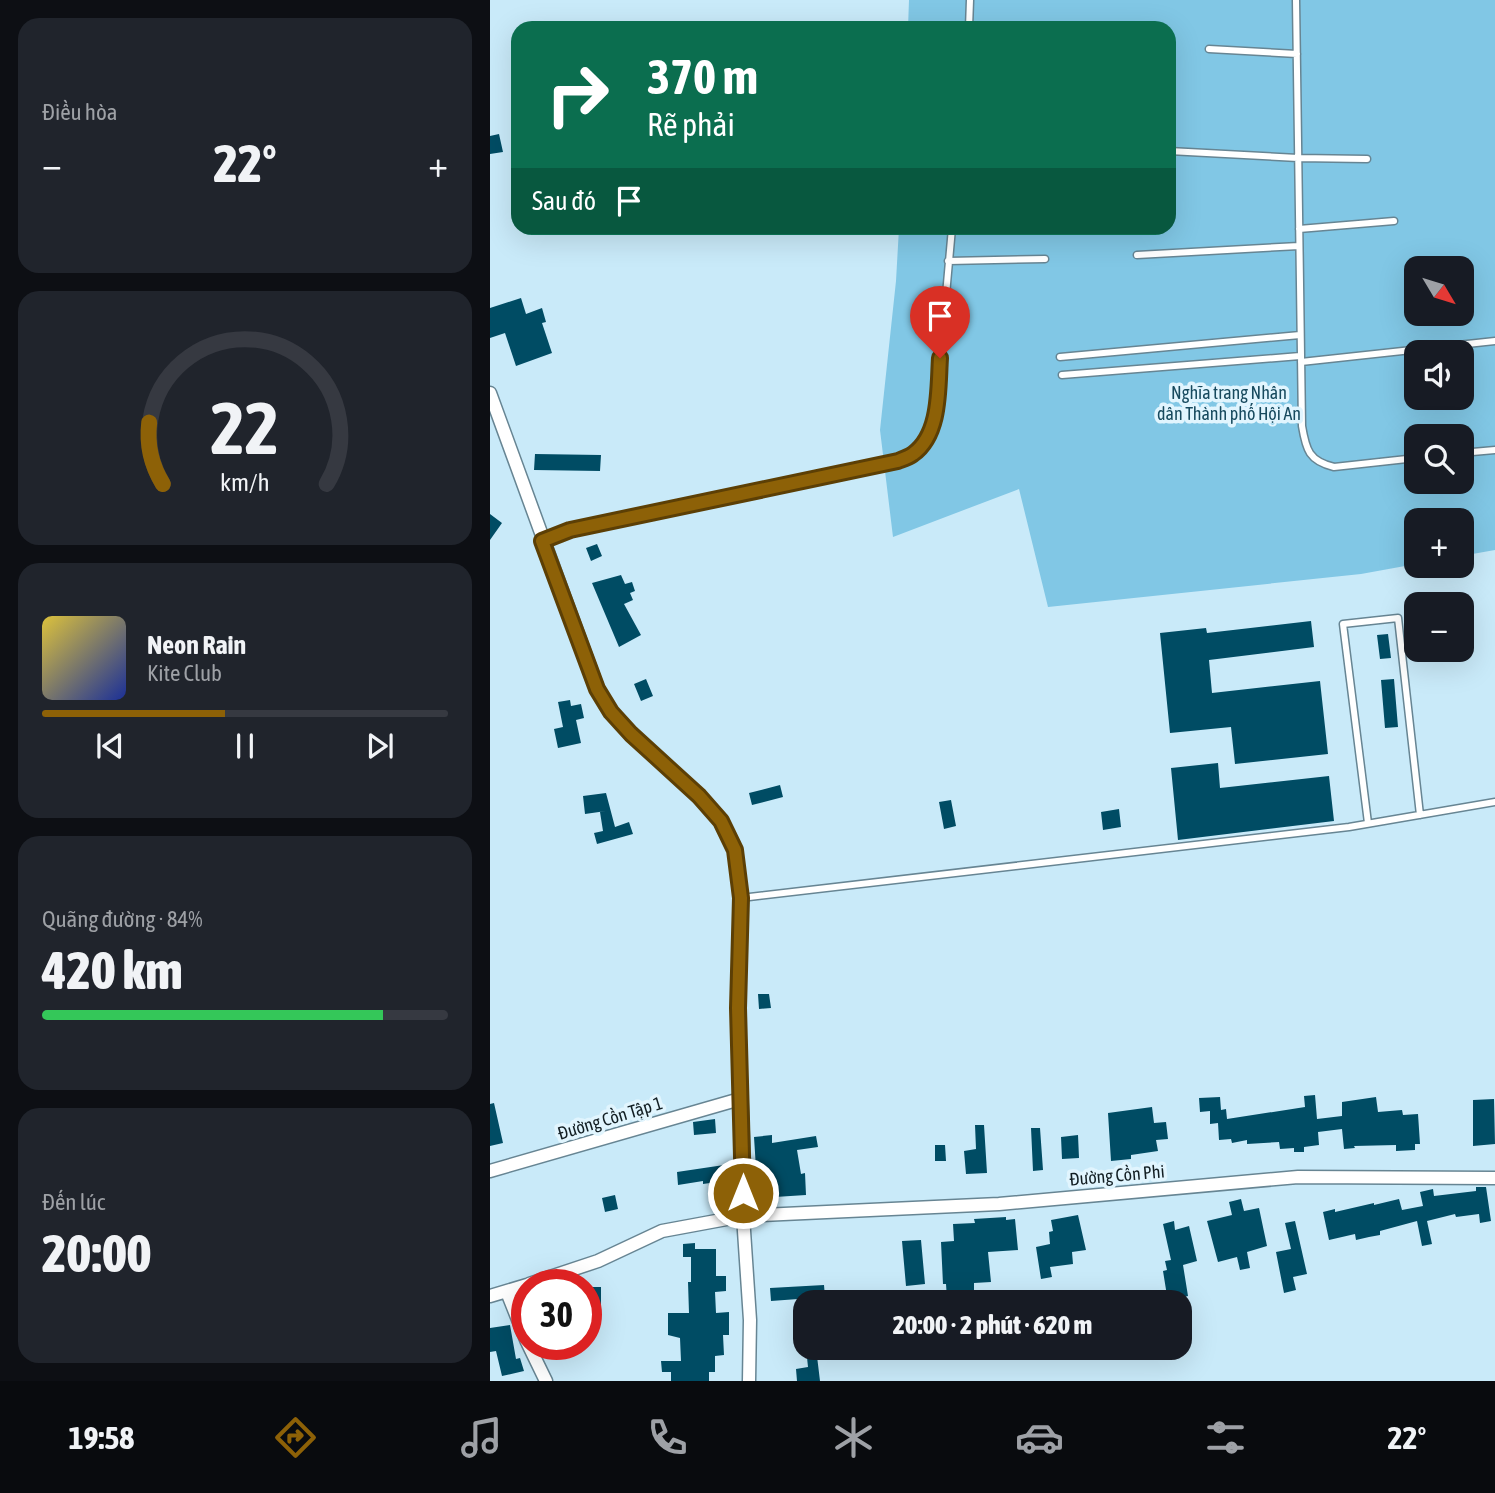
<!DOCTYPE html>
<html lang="vi">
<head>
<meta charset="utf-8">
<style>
  body { margin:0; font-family:"Asap Condensed",sans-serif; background:#20242c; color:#f1f3f6; height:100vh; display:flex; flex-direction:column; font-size:26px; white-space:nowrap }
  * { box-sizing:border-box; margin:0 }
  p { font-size:23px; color:#9ea1a6 }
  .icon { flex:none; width:38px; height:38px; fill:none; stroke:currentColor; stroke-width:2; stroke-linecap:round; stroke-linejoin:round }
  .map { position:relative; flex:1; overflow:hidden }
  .side { display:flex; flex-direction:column; gap:18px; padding:18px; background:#0d0f14; width:490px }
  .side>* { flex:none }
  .guide { position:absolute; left:21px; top:21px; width:665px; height:214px; border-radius:21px; box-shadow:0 7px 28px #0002; background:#0b6e4f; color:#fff; overflow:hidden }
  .needle { width:46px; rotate:128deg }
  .buttons { position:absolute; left:914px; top:256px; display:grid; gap:14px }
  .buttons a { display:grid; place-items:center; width:70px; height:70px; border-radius:14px; background:#171b24; box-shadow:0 7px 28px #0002; font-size:35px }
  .speed { position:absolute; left:21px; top:1269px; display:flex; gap:14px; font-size:35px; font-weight:700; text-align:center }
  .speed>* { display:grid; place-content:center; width:91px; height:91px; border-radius:50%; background:#171b24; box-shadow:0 7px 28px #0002; line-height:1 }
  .speed .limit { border:10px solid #d22; background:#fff; color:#111 }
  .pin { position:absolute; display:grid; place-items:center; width:60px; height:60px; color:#fff; margin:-72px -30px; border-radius:50% 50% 50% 0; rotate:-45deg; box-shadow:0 0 7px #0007 }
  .pin .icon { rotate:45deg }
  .me { position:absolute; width:77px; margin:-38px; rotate:0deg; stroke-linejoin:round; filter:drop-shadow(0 0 5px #0008) }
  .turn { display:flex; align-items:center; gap:24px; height:147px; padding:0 21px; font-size:32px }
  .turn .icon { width:91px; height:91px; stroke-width:2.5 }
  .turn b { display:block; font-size:49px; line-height:60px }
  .then { display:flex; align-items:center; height:66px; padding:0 21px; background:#0003; gap:14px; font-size:26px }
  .big { font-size:52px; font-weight:800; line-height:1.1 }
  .side .card { flex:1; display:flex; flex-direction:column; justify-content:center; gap:10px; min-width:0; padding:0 24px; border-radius:21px; background:#20242c }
  .side .dial { align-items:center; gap:0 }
  .dial svg { height:182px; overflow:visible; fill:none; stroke:#363941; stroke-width:7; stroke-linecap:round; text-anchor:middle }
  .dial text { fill:#f1f3f6; stroke:none }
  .song { display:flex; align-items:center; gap:21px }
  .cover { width:84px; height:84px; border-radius:10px; background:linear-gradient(135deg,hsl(50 70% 55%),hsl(230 70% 35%)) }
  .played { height:7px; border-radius:4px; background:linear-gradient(90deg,#8d6107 45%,#363941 45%) }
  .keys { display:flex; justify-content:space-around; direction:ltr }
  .heat { display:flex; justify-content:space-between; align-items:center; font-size:38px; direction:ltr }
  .charge { height:10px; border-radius:5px; background:linear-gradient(90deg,#34c759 84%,#363941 0) }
  .trip { position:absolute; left:303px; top:1290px; width:399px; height:70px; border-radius:21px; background:#171b24; box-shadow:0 7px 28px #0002; font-weight:800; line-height:70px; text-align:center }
  .menu { display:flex; height:112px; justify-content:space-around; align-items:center; background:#090b0e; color:#9ea1a6 }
  .menu .icon { width:49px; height:49px }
  .menu .current { color:#8d6107 }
  .menu b { font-size:32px; color:#f1f3f6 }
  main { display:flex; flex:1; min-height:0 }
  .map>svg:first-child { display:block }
  .green { fill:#81c7e5; fill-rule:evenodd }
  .building { fill:#004c64 }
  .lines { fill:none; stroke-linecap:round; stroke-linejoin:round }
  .lane-casing { stroke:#678593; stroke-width:9 }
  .street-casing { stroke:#678593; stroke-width:15 }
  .lane { stroke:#fff; stroke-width:6 }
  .street { stroke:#fff; stroke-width:12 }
  .route-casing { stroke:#5c3f05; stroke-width:18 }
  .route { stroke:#8d6107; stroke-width:12 }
  .labels { text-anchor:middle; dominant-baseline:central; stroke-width:7; stroke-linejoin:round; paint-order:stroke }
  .park-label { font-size:18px; fill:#174a5e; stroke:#e1f5fe }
  .street-label { font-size:18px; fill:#121e23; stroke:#e1f5fe }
</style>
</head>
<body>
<main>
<section class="side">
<div class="card"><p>Điều hòa</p>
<div class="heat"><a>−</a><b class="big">22°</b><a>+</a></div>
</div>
<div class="card dial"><svg viewBox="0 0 100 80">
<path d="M14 69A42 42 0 1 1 86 69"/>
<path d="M14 69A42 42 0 0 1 8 42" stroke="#8d6107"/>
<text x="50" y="56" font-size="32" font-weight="700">22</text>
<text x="50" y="72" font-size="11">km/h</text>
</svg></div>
<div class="card">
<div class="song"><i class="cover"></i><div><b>Neon Rain</b><p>Kite Club</p></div></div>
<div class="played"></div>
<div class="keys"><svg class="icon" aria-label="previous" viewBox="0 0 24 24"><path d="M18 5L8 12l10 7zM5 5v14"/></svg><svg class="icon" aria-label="pause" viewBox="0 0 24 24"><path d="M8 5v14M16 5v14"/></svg><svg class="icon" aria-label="next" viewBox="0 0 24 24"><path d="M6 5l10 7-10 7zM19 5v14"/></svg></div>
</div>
<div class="card"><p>Quãng đường · 84%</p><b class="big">420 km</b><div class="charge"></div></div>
<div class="card"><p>Đến lúc</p><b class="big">20:00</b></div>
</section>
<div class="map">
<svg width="1005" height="1381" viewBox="0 0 1005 1381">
  <rect width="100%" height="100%" fill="#c9eaf9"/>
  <!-- green -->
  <path class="green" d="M 419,0 L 1005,0 L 1005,550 L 971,556 L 971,520 L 926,520 L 926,564 L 871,574 L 558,607 L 529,489 L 403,537 L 390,430 L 406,281 L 409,228 L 679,228 L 679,28 L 418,28 ZM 926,268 L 971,268 L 971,313 L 926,313 ZM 926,352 L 971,352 L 971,397 L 926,397 ZM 926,436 L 971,436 L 971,481 L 926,481 Z"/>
  <!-- building -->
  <path class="building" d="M 9,134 L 13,152 L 0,154 L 0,136 Z
    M 31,298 L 36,314 L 52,308 L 56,322 L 52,323 L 62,353 L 26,366 L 15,333 L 0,338 L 0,308 Z
    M 45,454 L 111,455 L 110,471 L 44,470 Z
    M 0,514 L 12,523 L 0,540 Z
    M 107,544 L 112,556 L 101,561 L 96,548 Z
    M 131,575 L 135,584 L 142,582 L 145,591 L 140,593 L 143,600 L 134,604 L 151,635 L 129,647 L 102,583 Z
    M 821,621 L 824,647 L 719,660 L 722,693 L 830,681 L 838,754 L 745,764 L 741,727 L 680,733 L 670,633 L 716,628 L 717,633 Z
    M 898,634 L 901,658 L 890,659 L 887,635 Z
    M 156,679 L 163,696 L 151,701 L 144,684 Z
    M 904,679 L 908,727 L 895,728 L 891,680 Z
    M 80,700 L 81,706 L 91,704 L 94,718 L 86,720 L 91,743 L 68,748 L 64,729 L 73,727 L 68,702 Z
    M 728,763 L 730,788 L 839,776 L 844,821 L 688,840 L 681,768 Z
    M 290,785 L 293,797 L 262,805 L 259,793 Z
    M 116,793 L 125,827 L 139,822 L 143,834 L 107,844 L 104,833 L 113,831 L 110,812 L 116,811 L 95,814 L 93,796 Z
    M 461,800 L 466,826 L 454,829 L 449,802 Z
    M 629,809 L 631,827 L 613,830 L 611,812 Z
    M 268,994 L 279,994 L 281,1008 L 269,1009 Z
    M 825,1095 L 827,1119 L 852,1116 L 852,1102 L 886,1097 L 888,1112 L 912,1110 L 913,1115 L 928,1114 L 930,1144 L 925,1144 L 925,1150 L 906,1151 L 906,1145 L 864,1146 L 865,1148 L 854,1149 L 852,1129 L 828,1132 L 829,1145 L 814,1147 L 814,1152 L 804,1152 L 804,1148 L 790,1149 L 789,1142 L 757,1144 L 757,1140 L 742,1143 L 741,1139 L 729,1140 L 728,1123 L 720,1124 L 720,1111 L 710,1112 L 709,1098 L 730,1097 L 731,1110 L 736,1109 L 737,1119 L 815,1107 L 814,1096 Z
    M 1004,1099 L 1005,1144 L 983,1146 L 983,1100 Z
    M 4,1103 L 13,1143 L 0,1146 L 0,1104 Z
    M 662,1107 L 664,1123 L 676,1122 L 678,1139 L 666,1140 L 668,1151 L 641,1155 L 641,1159 L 621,1161 L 618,1113 Z
    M 225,1119 L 226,1133 L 204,1135 L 203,1122 Z
    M 485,1125 L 494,1125 L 497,1173 L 476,1174 L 474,1151 L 486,1149 Z
    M 541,1128 L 550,1128 L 553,1170 L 543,1171 Z
    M 282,1135 L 282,1143 L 326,1136 L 328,1147 L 307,1150 L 311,1174 L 315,1173 L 316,1195 L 285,1197 L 285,1183 L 267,1184 L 264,1137 Z
    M 588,1135 L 589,1158 L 572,1159 L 571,1137 Z
    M 445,1145 L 455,1145 L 456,1161 L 445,1161 Z
    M 234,1165 L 236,1177 L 226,1178 L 227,1182 L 213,1184 L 213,1181 L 188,1185 L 187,1172 Z
    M 986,1187 L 996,1187 L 1001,1221 L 990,1223 L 989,1214 L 966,1217 L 965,1214 L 937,1221 L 942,1244 L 932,1246 L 927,1221 L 890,1231 L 890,1235 L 879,1237 L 866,1240 L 865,1234 L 839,1240 L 833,1212 L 845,1209 L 845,1212 L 884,1203 L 884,1205 L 909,1199 L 912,1210 L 933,1206 L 930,1192 L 943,1189 L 944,1196 L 986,1191 Z
    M 125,1195 L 128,1209 L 115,1212 L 112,1198 Z
    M 751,1199 L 754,1211 L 769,1208 L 777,1246 L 757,1252 L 760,1268 L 750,1270 L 747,1257 L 728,1262 L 717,1221 L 742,1215 L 739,1202 Z
    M 588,1215 L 596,1250 L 582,1252 L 583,1264 L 560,1267 L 562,1277 L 551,1279 L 546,1247 L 560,1244 L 559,1232 L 563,1231 L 561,1220 Z
    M 516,1217 L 516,1220 L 525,1219 L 528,1250 L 498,1252 L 501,1282 L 484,1283 L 484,1293 L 472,1294 L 473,1298 L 457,1299 L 456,1284 L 453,1284 L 451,1242 L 464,1241 L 463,1224 L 485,1223 L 484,1219 Z
    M 684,1221 L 685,1230 L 699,1226 L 707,1261 L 693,1265 L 698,1296 L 689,1298 L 689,1302 L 678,1302 L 673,1271 L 677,1270 L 675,1261 L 681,1260 L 673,1224 Z
    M 805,1221 L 817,1274 L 803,1277 L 806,1290 L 794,1293 L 786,1252 L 801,1249 L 795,1223 Z
    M 431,1240 L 435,1284 L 416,1286 L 412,1241 Z
    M 205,1243 L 205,1249 L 226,1249 L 226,1276 L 236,1276 L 236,1291 L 225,1292 L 226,1313 L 239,1312 L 239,1335 L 233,1335 L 234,1355 L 225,1356 L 225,1372 L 219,1372 L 219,1381 L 181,1381 L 181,1372 L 172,1372 L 171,1361 L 191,1361 L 190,1338 L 178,1335 L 178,1313 L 199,1313 L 198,1282 L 201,1282 L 201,1257 L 193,1257 L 193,1244 Z
    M 334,1285 L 335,1297 L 281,1301 L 280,1288 Z
    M 97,1287 L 111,1287 L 111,1313 L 97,1313 Z
    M 20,1325 L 26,1359 L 30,1358 L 34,1371 L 12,1376 L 6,1351 L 0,1352 L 0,1328 Z
    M 316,1348 L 326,1348 L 330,1381 L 307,1381 L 306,1369 L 318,1367 Z"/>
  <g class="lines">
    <!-- lane casing -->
    <g class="lane-casing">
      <path id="lane" d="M 806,0 L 812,426 C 816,450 819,461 844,467 L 926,458
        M 479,28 L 480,0
        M 719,49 L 807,54
        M 679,151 L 808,158 L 877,159
        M 809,229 L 904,221
        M 647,255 L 809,246
        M 458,261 L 555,259
        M 570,357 L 810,335
        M 811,362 L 1005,341
        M 572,375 L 810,356
        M 971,453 L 1005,450
        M 54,541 L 81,530 L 408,461 C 436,448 439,434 446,406 L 462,228
        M 878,823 L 853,624 L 908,618 L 930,815
        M 251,898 L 859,827 L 1005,802"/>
    </g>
    <!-- street casing -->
    <g class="street-casing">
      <path id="street" d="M 0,393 L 108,689 L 121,712 L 141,734 L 209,796 L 231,821 L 245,850 L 251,898 L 248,1008 L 254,1170 L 253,1216 L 260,1320 L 259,1381
        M 0,1171 L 250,1099
        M 39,1284 L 108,1261 L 172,1231 L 253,1216 L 509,1204 L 808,1177 L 1005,1178
        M 17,1292 L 37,1342
        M 0,1296 L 37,1285
        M 38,1344 L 56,1381"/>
    </g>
    <!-- lane -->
    <use href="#lane" class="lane"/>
    <!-- street -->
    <use href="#street" class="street"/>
  </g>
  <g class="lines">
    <!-- route casing -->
    <g class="route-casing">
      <path id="route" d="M 253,1193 L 248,1008 L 251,898 L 245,850 L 231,821 L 209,796 L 141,734 L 121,712 L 107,689 L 52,541 L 80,530 L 408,461 C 413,459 419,457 423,454 C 451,434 448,387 450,358"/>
    </g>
    <!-- route -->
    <use href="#route" class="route"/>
  </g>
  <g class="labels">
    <!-- park labels -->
    <g class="park-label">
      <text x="739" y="392">Nghĩa trang Nhân<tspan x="739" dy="21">dân Thành phố Hội An</tspan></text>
    </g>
    <!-- street labels -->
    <g class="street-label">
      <text transform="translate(120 1118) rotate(-17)">Đường Cồn Tập 1</text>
      <text transform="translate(627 1175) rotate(-5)">Đường Cồn Phi</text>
    </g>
  </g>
</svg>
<div class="buttons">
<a><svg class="needle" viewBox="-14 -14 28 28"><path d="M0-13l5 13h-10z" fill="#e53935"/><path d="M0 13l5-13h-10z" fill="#9ea1a6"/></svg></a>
<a><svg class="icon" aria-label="sound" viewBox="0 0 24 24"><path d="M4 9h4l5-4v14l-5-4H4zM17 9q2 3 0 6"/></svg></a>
<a><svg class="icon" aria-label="search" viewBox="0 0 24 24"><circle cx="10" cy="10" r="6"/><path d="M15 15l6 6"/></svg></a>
<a>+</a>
<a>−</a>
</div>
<div class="speed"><div class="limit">30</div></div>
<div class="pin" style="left:450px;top:358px;background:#d93025"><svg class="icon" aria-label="arrive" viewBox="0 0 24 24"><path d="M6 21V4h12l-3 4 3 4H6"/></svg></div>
<svg class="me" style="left:253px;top:1193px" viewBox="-20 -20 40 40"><circle r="17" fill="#8d6107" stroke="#fff" stroke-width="3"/><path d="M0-11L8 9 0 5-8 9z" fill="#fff"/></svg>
<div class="trip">20:00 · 2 phút · 620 m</div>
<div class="guide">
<div class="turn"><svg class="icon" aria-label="right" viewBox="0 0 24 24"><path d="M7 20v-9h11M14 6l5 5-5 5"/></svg><div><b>370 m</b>Rẽ phải</div></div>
<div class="then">Sau đó<svg class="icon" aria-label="arrive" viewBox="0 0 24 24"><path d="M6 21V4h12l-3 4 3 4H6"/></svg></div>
</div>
</div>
</main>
<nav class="menu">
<b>19:58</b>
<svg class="icon current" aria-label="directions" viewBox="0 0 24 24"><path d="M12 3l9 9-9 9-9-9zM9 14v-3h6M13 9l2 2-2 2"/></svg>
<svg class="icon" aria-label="music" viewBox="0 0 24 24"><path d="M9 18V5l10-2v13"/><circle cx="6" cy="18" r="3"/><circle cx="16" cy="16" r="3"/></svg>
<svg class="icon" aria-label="phone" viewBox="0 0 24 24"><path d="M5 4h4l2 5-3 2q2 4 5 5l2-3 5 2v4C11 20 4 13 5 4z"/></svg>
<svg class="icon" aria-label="climate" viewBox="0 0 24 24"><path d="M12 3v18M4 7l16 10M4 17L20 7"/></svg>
<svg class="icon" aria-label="car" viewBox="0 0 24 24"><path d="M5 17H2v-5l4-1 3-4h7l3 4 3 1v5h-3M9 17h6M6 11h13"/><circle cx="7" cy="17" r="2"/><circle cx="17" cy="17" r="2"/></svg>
<svg class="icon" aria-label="filters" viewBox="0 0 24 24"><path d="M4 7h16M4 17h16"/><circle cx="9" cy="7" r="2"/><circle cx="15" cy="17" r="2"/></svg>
<b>22°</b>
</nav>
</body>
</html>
